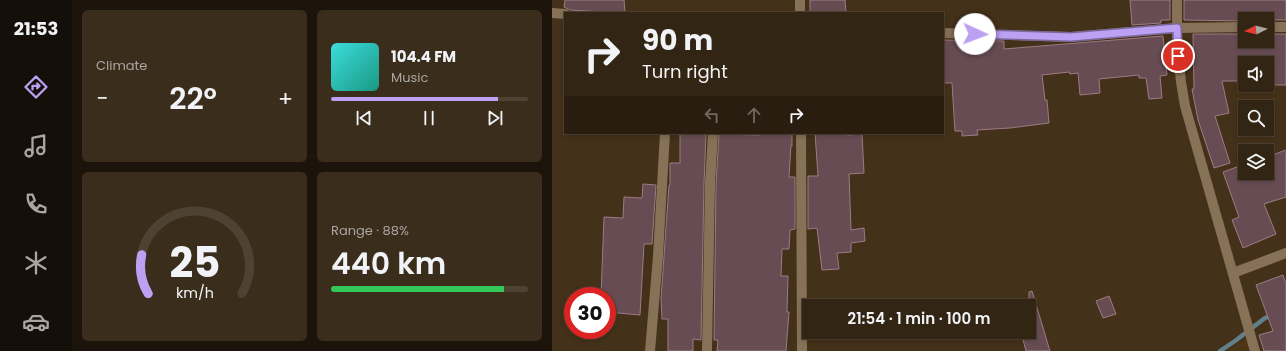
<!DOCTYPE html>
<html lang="en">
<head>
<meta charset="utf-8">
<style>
  body { margin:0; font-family:Poppins,sans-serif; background:#3b2d1c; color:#f1f3f6; height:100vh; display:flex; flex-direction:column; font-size:15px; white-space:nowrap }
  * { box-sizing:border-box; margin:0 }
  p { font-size:13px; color:#a9a5a0 }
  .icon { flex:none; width:22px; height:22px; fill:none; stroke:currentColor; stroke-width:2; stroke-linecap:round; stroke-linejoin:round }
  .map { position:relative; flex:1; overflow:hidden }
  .side { display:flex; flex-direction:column; gap:10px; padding:10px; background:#1c140a; width:480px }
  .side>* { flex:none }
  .banner { position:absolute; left:12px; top:12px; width:380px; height:122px; border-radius:0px; box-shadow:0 2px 6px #0003,0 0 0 1px #4e4233; background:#332513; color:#f1f3f6; overflow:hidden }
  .needle { width:26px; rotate:264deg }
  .controls { position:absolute; left:686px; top:12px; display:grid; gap:8px }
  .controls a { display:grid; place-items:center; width:36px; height:36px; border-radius:0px; background:#332513; box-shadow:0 2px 6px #0003,0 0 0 1px #4e4233; font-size:20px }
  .speed { position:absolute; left:12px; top:287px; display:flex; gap:8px; font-size:20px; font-weight:700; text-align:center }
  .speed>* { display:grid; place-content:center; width:52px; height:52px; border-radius:50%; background:#332513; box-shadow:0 2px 6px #0003,0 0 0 1px #4e4233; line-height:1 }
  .speed .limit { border:6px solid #d22; background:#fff; color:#111 }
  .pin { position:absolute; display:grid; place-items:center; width:34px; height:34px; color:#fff; margin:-17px; border:2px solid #fff; border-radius:50%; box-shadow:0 1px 4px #0007 }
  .me { position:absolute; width:44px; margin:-22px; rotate:92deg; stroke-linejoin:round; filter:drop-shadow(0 0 3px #0008) }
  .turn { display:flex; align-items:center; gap:14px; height:84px; padding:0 12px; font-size:18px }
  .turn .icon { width:52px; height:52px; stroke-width:2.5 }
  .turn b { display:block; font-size:28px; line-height:34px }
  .lanes { display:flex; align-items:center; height:38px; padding:0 12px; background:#0003; justify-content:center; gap:20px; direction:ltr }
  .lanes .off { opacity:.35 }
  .big { font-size:30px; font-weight:600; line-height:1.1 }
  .side .widget { flex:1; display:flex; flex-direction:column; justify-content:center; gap:6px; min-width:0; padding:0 14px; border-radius:6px; background:#3b2d1c }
  .side .dial { align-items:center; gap:0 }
  .dial svg { height:104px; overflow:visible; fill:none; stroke:#4e4233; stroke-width:7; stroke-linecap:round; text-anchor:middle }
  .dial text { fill:#f1f3f6; stroke:none }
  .song { display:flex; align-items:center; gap:12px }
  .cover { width:48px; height:48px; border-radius:6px; background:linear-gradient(135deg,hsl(180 70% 55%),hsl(170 70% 35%)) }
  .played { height:4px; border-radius:2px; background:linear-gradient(90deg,#bca0f2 85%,#4e4233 85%) }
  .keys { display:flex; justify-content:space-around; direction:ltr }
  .heat { display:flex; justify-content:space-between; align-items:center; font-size:22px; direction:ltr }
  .charge { height:6px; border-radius:3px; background:linear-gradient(90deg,#34c759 88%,#4e4233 0) }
  .side .tiles { flex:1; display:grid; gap:10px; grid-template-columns:repeat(2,1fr) }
  .trip { position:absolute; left:250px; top:299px; width:234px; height:40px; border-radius:0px; background:#332513; box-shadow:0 2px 6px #0003,0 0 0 1px #4e4233; font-weight:600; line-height:40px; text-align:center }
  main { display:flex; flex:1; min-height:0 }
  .menu { display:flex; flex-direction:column; width:72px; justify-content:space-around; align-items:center; background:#140f08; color:#a9a5a0 }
  .menu .icon { width:28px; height:28px }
  .menu .selected { color:#bca0f2 }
  .menu b { font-size:18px; color:#f1f3f6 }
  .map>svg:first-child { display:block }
  .built { fill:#4d3517 }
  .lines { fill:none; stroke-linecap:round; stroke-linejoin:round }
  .stream { stroke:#61808c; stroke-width:4.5 }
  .building { fill:#684c54; stroke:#9e7a85 }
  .minor { stroke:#877157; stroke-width:10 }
  .route-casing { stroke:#7a689d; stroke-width:10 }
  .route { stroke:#bca0f2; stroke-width:7 }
</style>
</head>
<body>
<main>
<nav class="menu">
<b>21:53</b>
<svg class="icon selected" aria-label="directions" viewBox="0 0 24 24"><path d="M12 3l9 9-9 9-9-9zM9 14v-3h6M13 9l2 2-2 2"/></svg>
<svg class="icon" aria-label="music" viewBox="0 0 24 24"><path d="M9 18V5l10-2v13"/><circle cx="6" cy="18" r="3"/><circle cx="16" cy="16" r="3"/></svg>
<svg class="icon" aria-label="phone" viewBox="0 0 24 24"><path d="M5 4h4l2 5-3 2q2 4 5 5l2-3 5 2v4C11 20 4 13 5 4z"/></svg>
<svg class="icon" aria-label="climate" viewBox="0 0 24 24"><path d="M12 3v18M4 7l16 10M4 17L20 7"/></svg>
<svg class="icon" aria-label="car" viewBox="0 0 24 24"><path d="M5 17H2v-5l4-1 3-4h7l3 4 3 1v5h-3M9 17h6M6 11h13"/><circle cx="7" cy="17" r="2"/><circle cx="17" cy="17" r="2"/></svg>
</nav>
<section class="side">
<div class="tiles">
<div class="widget"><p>Climate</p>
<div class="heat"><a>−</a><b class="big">22°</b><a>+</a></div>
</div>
<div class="widget">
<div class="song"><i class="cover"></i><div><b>104.4 FM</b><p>Music</p></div></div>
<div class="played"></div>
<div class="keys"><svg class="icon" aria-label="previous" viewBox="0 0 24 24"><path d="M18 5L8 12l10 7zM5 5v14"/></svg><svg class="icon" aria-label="pause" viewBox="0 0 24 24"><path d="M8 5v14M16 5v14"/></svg><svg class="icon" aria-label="next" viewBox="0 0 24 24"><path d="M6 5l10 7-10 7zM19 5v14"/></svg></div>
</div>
<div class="widget dial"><svg viewBox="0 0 100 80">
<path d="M14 69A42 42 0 1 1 86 69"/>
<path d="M14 69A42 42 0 0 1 9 39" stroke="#bca0f2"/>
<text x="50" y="56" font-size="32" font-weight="700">25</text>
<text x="50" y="72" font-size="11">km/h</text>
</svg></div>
<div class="widget"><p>Range · 88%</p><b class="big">440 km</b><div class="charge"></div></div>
</div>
</section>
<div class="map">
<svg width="734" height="351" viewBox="0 0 734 351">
  <rect width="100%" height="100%" fill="#443119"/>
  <!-- built -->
  <path class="built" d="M 699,336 L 703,351 L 675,351 Z"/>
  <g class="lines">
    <!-- stream -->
    <path class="stream" d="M 668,351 L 683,341 L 713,318 L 721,315"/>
  </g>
  <!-- building -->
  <path class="building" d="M 13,0 L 72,0 L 73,12 L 53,12 L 18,10 L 12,7 Z
    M 258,0 L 293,0 L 294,13 L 258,13 Z
    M 578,0 L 618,0 L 618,20 L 609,20 L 609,23 L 580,25 Z
    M 632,0 L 734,0 L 734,20 L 715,20 L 715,19 L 693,19 L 693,21 L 632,20 Z
    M 641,34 L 693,34 L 693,41 L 715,41 L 715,34 L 734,34 L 734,85 L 720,85 L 720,81 L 715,81 L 715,63 L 693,63 L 693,81 L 670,81 L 677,113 L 663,116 L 678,163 L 662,168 L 646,120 L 640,89 L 642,89 Z
    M 611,36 L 615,75 L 608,76 L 610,98 L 597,99 L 594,78 L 587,78 L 587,75 L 547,79 L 548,93 L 528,95 L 526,73 L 518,74 L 517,72 L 490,75 L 493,100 L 495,100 L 497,123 L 458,128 L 425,130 L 426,135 L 410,136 L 410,131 L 403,131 L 400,83 L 391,83 L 391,40 L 452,41 L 452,49 Z
    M 128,133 L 154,134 L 152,184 L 149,340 L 141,339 L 141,351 L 116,351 L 116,319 L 110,319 L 109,299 L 117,185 L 118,185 L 118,163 L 128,163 Z
    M 208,133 L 240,133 L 240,146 L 239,145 L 237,177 L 243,177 L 243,229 L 238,230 L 237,249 L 230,249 L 229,276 L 236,276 L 235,312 L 237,312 L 234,351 L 165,351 L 166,340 L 162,340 L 164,184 L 167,134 L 208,135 Z
    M 263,133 L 295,133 L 295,135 L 310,134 L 312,173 L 297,174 L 299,230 L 312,228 L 313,241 L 299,243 L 299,252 L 285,253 L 287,269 L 270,270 L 265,228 L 256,229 L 256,176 L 266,176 Z
    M 734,150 L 734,197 L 712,204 L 724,234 L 691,248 L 680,220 L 687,217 L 671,172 L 693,164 L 693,173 L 715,173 L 715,157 Z
    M 91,184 L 104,185 L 100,244 L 92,244 L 88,315 L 55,312 L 55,296 L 49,296 L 52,217 L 71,218 L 72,197 L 90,198 Z
    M 731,275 L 734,284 L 734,351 L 712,351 L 707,335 L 721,331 L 704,285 Z
    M 480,291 L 498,351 L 474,351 L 469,332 L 477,332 L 477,292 Z
    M 557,296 L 564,314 L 551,318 L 544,301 Z"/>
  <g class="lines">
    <!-- minor -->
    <path class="minor" d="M 625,0 L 625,43 L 629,82 L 633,106 L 703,351
      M 0,13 L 13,14
      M 248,13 L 248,0
      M 715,27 L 734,27
      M 391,33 L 519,37 L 625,28 L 693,27
      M 249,133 L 250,351
      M 681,273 L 734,253
      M 98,351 L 106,256 L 113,133
      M 155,351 L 158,184 L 161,133"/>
  </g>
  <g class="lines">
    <!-- route casing -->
    <g class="route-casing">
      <path id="route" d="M 423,34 L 519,37 L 625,28 L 626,56"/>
    </g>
    <!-- route -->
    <use href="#route" class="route"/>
  </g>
</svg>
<div class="controls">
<a><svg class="needle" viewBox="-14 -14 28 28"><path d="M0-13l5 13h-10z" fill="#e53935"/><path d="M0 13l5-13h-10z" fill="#a9a5a0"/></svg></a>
<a><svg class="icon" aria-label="sound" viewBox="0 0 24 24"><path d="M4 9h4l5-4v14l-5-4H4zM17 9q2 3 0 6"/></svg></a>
<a><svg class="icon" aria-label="search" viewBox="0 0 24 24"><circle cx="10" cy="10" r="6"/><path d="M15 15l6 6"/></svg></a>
<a><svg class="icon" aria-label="layers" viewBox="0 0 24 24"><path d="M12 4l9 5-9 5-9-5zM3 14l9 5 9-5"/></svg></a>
</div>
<div class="speed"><div class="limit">30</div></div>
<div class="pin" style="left:626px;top:56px;background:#d93025"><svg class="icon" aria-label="arrive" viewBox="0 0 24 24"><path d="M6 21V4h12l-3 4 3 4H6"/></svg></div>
<svg class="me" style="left:423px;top:34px" viewBox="-20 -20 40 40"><circle r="19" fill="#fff"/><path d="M0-13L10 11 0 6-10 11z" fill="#bca0f2"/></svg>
<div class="trip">21:54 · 1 min · 100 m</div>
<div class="banner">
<div class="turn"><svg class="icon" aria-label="right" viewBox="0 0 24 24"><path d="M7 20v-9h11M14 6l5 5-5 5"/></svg><div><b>90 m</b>Turn right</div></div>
<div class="lanes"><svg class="icon off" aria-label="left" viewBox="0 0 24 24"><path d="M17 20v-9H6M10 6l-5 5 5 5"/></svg><svg class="icon off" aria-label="ahead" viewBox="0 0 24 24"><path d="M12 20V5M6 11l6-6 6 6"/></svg><svg class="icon" aria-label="right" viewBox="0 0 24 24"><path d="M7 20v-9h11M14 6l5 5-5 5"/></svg></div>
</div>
</div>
</main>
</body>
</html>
